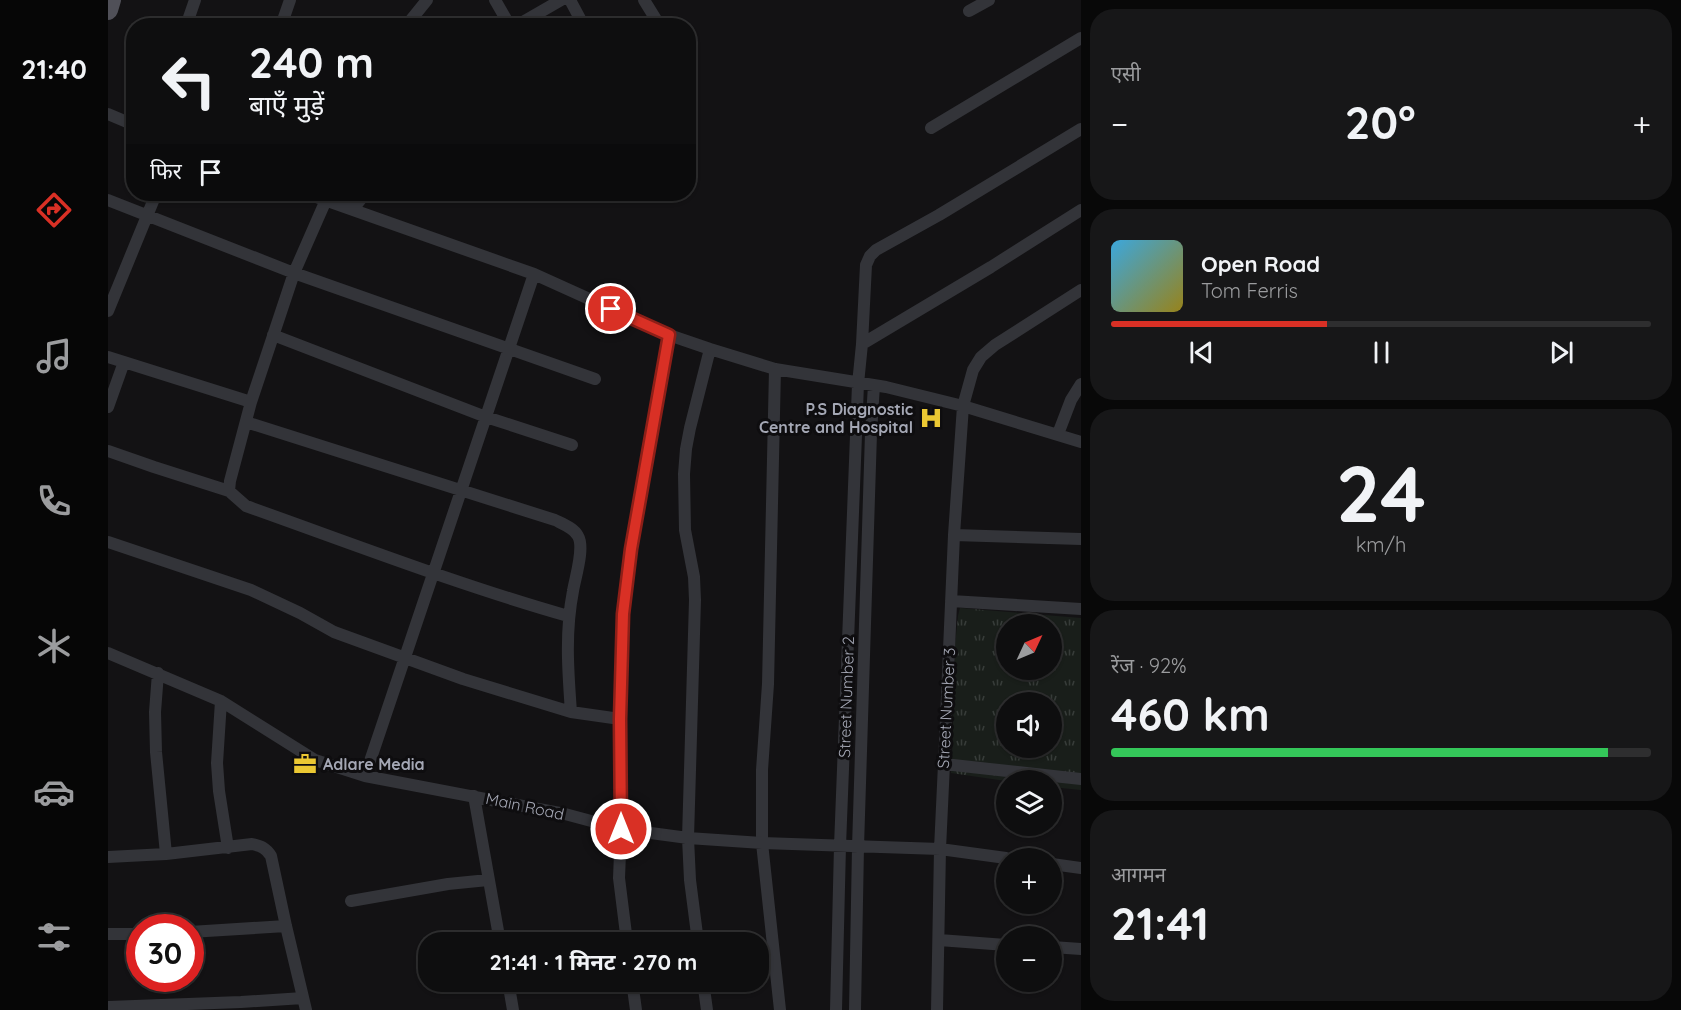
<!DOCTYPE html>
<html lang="hi">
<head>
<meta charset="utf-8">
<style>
  body { margin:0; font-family:Quicksand,"Noto Sans Devanagari",sans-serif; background:#171718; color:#f1f3f6; height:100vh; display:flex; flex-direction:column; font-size:22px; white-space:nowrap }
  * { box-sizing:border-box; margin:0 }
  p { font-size:20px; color:#9b9c9e }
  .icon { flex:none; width:33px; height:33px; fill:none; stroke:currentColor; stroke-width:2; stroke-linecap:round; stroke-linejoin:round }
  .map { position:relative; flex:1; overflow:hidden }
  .panel { display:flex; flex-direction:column; gap:9px; padding:9px; background:#080808; width:600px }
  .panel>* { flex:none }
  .hud { position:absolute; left:18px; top:18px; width:570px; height:183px; border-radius:24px; box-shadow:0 2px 4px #0004,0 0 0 2px #2e2e2f; background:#0e0e0f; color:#f1f3f6; overflow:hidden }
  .needle { width:39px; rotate:46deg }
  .buttons { position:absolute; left:888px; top:614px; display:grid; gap:12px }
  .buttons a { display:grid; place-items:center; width:66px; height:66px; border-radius:50%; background:#0e0e0f; box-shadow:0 2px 4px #0004,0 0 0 2px #2e2e2f; font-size:30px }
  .speed { position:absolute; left:18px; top:914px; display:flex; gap:12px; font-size:30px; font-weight:700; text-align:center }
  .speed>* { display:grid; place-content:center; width:78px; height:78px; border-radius:50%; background:#0e0e0f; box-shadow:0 2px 4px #0004,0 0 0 2px #2e2e2f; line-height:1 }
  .speed .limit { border:9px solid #d22; background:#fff; color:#111 }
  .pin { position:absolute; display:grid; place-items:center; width:51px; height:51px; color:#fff; margin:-26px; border:3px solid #fff; border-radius:50%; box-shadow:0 2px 6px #0007 }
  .me { position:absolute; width:66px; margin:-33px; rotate:0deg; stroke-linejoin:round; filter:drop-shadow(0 0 4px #0008) }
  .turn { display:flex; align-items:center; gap:21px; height:126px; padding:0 24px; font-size:27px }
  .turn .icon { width:78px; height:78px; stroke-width:2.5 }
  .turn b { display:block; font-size:42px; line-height:51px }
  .then { display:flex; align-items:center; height:57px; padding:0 24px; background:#0003; gap:12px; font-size:22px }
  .big { font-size:45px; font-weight:700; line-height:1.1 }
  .panel .tile { flex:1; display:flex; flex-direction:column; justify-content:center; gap:9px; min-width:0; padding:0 21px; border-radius:24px; background:#171718 }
  .panel .dial { align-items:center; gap:0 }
  .dial b { font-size:78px; line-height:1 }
  .song { display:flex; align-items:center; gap:18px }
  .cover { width:72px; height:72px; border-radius:9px; background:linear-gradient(135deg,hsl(200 70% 55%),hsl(50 70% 35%)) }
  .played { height:6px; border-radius:3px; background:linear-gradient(90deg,#d93025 40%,#2e2e2f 40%) }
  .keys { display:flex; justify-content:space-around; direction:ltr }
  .heat { display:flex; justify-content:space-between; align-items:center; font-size:33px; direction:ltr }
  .charge { height:9px; border-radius:4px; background:linear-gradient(90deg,#34c759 92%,#2e2e2f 0) }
  .trip { position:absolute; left:310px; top:932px; width:351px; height:60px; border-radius:24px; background:#0e0e0f; box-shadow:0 2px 4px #0004,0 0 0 2px #2e2e2f; font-weight:700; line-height:60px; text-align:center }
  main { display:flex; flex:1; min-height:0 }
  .menu { display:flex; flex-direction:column; width:108px; justify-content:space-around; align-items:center; background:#060606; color:#9b9c9e }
  .menu .icon { width:42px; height:42px }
  .menu .current { color:#d93025 }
  .menu b { font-size:27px; color:#f1f3f6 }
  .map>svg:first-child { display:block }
  .park { fill:url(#park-tufts); fill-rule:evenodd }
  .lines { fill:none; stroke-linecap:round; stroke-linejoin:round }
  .street { stroke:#333439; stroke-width:12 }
  .primary { stroke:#505058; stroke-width:20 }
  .route-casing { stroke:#8d1f18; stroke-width:15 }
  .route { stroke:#d93025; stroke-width:10 }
  .labels { text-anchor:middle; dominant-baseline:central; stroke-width:6; stroke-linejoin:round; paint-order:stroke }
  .poi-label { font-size:16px; font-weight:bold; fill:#a4a7b4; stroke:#0e0d0f; text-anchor:end }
  .street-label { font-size:16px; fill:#a4a7b4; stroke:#0e0d0f }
</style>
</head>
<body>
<main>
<nav class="menu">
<b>21:40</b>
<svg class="icon current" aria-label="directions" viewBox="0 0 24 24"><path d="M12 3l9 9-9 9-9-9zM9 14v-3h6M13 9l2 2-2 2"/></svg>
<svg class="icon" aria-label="music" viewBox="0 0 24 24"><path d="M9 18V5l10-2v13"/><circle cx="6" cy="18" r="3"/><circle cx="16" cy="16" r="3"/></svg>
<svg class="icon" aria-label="phone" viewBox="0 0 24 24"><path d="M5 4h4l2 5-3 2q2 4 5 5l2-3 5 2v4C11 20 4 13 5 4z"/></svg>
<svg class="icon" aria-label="climate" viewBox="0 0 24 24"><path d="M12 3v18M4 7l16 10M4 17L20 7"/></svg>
<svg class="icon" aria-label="car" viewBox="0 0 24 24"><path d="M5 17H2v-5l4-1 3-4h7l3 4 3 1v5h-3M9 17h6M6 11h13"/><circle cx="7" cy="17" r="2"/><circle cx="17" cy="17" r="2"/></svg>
<svg class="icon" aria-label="filters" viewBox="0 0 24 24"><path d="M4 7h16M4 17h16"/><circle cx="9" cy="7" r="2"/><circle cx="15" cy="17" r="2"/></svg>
</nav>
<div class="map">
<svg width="973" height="1010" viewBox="0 0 973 1010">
  <defs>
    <pattern id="park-tufts" width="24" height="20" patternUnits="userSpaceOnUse" patternTransform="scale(1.5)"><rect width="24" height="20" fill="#191e1a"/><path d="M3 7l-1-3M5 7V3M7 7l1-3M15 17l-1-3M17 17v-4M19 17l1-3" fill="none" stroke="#373c39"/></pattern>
  </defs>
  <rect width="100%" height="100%" fill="#131214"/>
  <!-- park -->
  <path class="park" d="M 852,608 L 973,618 L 973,790 L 944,787 L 944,780 L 898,781 L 843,773 L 844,764 L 847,646 L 850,616 ZM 898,624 L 944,624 L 944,669 L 898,669 ZM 898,702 L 944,702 L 944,747 L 898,747 Z"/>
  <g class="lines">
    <!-- street -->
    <path class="street" d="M 387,0 L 402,26
      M 462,0 L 476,26
      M 536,0 L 552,26
      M 861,11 L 881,0
      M 78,26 L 87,0
      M 173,26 L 182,0
      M 298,26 L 319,0
      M 408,26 L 453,0
      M 0,114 L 26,125
      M 823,128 L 973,38
      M 200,194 L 426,274 L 561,335 L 602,349 L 667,369 L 778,387 L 855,406 L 973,442
      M 0,200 L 186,273 L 487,379
      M 218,200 L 186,273 L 143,402 L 122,481 L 121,491 L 138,506 C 245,544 351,585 460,616
      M 245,209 L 257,194
      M 0,311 L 48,194
      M 165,335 L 378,417 L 464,445
      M 754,344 L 883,267 L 973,210
      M 0,357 L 143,402
      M 667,369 L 660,684 L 654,770 L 654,843 L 672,1010
      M 0,407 L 16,362
      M 138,422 L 447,520 C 455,524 466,528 470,536 C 477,548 467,578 465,591 C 457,632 460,671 463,712
      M 950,434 L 963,400 L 973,384
      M 0,451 L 46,467 L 121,491
      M 846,535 L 973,539
      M 0,542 L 143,590 L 192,613 L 226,632 L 355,679 L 463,712 L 512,719
      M 843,601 L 973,609
      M 0,653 L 113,701 L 207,760 L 257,776 L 457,814 L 513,829 L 580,838 L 654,843 L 832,849 L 898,858
      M 50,673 L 47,712 L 48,752 L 58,854
      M 113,701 L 109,763 L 111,791 L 120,848
      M 836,764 L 973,779
      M 257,776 L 426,274
      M 366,796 L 392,942
      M 0,857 L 58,854 L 144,844 C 153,846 158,848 163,856 L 178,926 L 198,1010
      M 944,864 L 973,868
      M 243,901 L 340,884 L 380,880
      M 82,932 L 178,926
      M 0,934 L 32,934
      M 831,940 L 898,945
      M 519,942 L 511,878 L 513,829 L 512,719 L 515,614 L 523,549 L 561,335
      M 590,942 L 582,880 L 580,838 L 587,600 L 586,577 L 577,530 L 576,474 L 578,449 L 582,428 L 602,349
      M 944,947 L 973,949
      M 400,981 L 405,1010
      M 524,981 L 528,1010
      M 595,981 L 599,1010
      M 0,1007 L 133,1002 L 195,998
      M 728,1010 L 732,846 L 750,384 L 754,344 L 758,265 L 762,256 L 768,250 L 831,215 L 973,129
      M 747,1010 L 750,847 L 763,433 L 766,385
      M 829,1010 L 832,849 L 836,764 L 846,535 L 855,406 L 865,370 L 873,357 L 887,345 L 973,290"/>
    <!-- primary -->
    <path class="primary" d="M 0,10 L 3,0"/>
  </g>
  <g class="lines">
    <!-- route casing -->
    <g class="route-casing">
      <path id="route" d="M 503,309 L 561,335 L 523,549 L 515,614 L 512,719 L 513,829"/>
    </g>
    <!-- route -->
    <use href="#route" class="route"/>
  </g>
  <!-- icons -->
  <defs>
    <g id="hospital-bare" transform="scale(1.8)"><path d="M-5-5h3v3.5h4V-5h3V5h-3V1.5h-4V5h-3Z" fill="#ebc833" stroke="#0e0d0f" stroke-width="2.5" paint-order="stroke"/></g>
    <g id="office-bare" transform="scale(1.8)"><path d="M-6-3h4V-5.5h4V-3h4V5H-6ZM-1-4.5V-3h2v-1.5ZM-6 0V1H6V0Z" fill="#ebc833" stroke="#0e0d0f" stroke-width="2.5" paint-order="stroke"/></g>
  </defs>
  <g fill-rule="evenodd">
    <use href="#hospital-bare" x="823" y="418"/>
    <use href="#office-bare" x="197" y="764"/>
  </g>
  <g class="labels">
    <!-- poi labels -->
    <g class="poi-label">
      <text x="805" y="409">P.S Diagnostic<tspan x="805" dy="18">Centre and Hospital</tspan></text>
      <text x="215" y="764" text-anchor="start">Adlare Media</text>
    </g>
    <!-- street labels -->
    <g class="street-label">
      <text transform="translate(738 697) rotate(-88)">Street Number 2</text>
      <text transform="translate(838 708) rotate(-87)">Street Number 3</text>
      <text transform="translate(417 806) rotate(12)">Main Road</text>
    </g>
  </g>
</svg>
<div class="buttons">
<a><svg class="needle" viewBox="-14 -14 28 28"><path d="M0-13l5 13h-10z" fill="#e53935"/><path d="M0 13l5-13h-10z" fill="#9b9c9e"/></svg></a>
<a><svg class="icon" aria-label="sound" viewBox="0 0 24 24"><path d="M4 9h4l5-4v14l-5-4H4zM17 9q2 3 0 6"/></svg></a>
<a><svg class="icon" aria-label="layers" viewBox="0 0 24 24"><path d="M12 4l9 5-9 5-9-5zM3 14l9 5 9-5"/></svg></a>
<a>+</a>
<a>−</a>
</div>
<div class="speed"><div class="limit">30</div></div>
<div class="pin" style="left:503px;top:309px;background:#d93025"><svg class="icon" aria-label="arrive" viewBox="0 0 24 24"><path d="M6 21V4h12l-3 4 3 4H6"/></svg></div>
<svg class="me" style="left:513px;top:829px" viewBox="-20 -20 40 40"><circle r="17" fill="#d93025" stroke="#fff" stroke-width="3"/><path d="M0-11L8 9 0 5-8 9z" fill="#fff"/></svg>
<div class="trip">21:41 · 1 मिनट · 270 m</div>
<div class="hud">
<div class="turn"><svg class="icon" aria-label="left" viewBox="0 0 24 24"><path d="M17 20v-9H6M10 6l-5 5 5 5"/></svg><div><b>240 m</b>बाएँ मुड़ें</div></div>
<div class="then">फिर<svg class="icon" aria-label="arrive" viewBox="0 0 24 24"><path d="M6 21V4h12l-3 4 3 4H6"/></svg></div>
</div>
</div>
<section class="panel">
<div class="tile"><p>एसी</p>
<div class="heat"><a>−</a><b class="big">20°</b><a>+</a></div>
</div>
<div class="tile">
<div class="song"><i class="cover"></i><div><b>Open Road</b><p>Tom Ferris</p></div></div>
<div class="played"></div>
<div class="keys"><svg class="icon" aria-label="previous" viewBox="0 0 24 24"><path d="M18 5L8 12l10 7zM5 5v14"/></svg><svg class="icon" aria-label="pause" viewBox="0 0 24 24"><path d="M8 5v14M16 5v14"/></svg><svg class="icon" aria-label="next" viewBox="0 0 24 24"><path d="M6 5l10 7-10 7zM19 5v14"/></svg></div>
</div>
<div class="tile dial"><b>24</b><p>km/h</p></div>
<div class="tile"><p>रेंज · 92%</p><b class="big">460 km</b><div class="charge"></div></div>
<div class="tile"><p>आगमन</p><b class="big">21:41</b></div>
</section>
</main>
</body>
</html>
